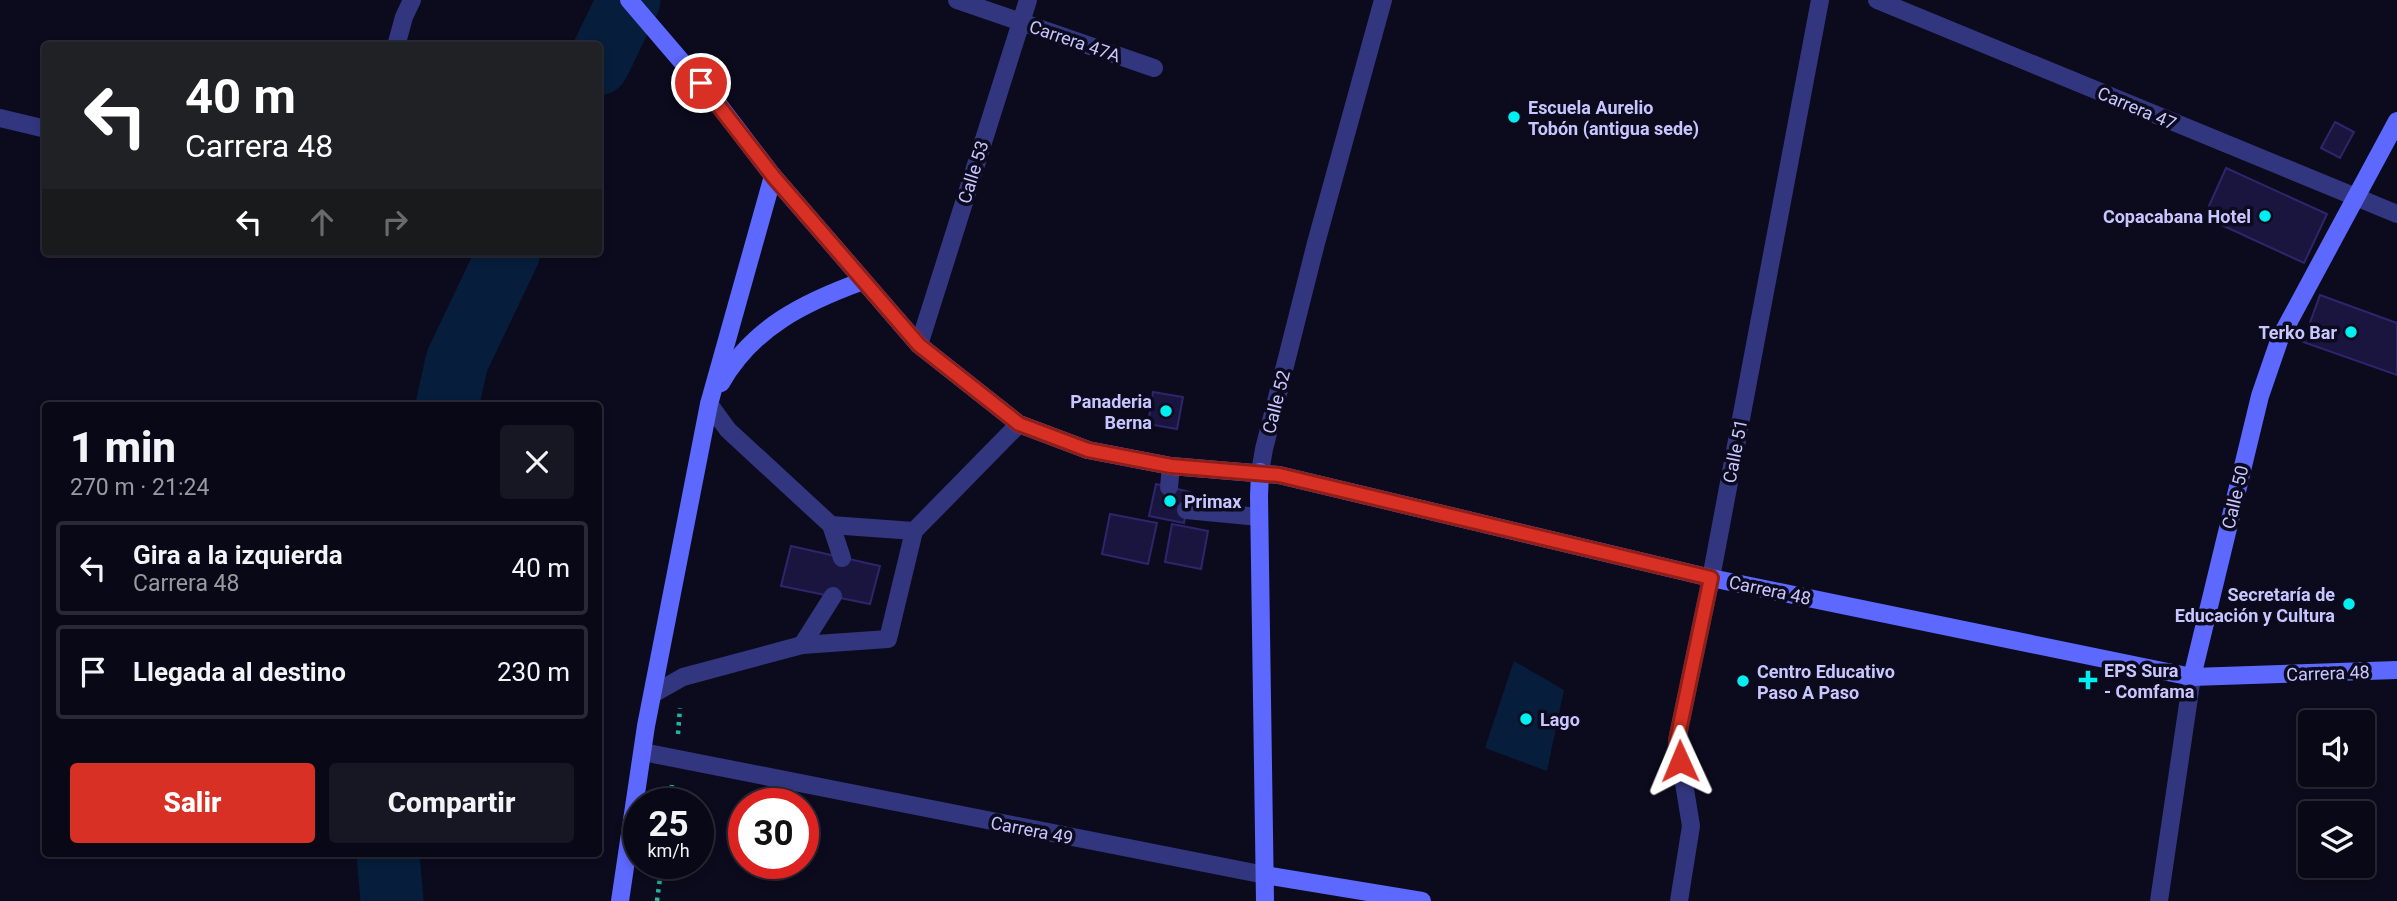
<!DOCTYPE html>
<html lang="es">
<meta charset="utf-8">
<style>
body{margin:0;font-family:Roboto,sans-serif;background:#171623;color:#f1f3f6;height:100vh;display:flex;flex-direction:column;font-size:26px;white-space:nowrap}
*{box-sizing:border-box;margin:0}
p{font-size:23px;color:#999aa1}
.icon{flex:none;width:38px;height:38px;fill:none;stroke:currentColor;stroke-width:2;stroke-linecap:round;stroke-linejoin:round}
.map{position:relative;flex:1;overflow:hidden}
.side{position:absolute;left:42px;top:402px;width:560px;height:455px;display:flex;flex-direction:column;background:#090816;border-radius:7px;box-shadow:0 4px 10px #0003,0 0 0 2px #292935}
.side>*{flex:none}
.hud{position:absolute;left:42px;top:42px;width:560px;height:214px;border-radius:7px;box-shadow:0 4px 10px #0003,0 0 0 2px #292935;background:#202124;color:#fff;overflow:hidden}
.buttons{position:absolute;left:2298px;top:710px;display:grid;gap:14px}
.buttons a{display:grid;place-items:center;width:77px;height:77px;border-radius:7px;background:#090816;box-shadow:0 4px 10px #0003,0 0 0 2px #292935;font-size:35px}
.speed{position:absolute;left:623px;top:788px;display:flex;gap:14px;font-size:35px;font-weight:700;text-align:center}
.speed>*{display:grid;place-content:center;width:91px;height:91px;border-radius:50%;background:#090816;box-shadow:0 4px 10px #0003,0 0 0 2px #292935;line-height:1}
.speed small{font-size:18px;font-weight:400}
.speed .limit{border:10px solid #d22;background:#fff;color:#111}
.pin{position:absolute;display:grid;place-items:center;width:60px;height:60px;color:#fff;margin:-30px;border:4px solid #fff;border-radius:50%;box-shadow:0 2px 7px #0007}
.me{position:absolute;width:77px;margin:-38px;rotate:359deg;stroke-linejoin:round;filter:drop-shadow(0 0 5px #0008)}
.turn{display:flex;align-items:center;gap:24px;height:147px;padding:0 28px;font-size:32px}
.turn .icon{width:91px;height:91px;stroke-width:2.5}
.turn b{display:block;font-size:49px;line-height:60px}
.lanes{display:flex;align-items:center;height:66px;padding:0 28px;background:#0003;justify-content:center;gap:35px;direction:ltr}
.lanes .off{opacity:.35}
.round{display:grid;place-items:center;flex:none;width:74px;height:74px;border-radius:7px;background:#171623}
.overview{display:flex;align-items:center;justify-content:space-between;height:119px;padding:0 28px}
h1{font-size:42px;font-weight:800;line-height:52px}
.action{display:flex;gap:14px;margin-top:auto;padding:14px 28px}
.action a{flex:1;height:80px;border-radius:7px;background:#d93025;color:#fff;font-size:28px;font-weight:800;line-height:80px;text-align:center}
.action a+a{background:#171623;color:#f1f3f6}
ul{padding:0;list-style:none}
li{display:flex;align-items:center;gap:21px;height:94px;margin:0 14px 10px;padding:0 14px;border:4px solid #292935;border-radius:7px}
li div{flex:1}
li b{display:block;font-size:26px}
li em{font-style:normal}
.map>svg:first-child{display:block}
.water{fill:#061e3b}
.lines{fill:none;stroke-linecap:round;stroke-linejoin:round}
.river{stroke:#061e3b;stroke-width:63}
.building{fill:#1a153f;stroke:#2d266d;stroke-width:2}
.path{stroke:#25b49e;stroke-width:4.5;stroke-dasharray:3.5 5;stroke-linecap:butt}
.lane{stroke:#32367f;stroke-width:18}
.street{stroke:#32367f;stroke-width:18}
.secondary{stroke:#5d68ff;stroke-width:18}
.route-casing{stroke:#8d1f18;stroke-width:18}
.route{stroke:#d93025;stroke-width:12}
.poi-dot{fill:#00f0f1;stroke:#0c0a1d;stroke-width:2.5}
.labels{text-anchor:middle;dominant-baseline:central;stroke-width:7;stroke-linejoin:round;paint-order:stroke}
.street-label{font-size:18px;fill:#c8c6ff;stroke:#0c0a1d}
.poi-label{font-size:18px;font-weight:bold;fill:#c8c6ff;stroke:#0c0a1d;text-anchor:start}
</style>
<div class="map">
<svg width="2397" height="901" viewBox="0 0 2397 901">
<rect width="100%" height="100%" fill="#0c0a1d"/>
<path class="water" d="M1514 661 1564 690 1547 771 1485 748Z"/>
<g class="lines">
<g class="river">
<path d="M598 64 629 0"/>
<path d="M447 406 457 361 509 252"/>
<path d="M388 854 392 901"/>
</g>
</g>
<g class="building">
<path d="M2335 122 2354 132 2340 158 2321 148Z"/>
<path d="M2226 168 2327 214 2304 263 2204 217Z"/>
<path d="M2320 295 2397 323V375L2303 342Z"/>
<path d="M1153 392 1183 397 1177 429 1148 424Z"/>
<path d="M1156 484 1190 492 1184 523 1149 516Z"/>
<path d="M1110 514 1157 523 1148 564 1102 554Z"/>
<path d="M1172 524 1208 531 1201 569 1165 562Z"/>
<path d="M791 546 880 566 870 604 781 586Z"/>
</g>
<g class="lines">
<g class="path">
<path d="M678 734 680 708"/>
<path d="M670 803 672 785"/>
<path d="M657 901 662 863"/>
</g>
<g class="lane">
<path d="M396 46 404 17 412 0"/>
<path d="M0 118 46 129"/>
<path d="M709 404 728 430 831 525 842 558"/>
<path d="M1169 487 1171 466"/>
<path d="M1186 510 1259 517"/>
<path d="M831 525 914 531 1019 424"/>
<path d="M802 645 833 596"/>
<path d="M653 694 683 677 802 645 888 639 914 531"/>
</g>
<g class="street">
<path d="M957 0 1154 68"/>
<path d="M1877 0 2397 214"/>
<path d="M919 345 1028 0"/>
<path d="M1260 472 1264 449 1316 243 1383 0"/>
<path d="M643 752 1265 875"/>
<path d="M1679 901 1691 826 1677 740 1711 578 1820 0"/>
<path d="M2159 901 2192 677"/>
</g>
<g class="secondary">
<path d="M629 0 718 104 773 176 919 345 1019 424 1088 450 1171 466 1279 475 1711 578 2192 677 2397 670"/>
<path d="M721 383C753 327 805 302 863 281"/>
<path d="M1260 472 1259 496 1265 901"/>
<path d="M2192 677 2260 396 2280 338 2397 121"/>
<path d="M1265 875 1422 901"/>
<path d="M620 901 646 726 709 404 773 176"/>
</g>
</g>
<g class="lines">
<defs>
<path id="route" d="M701 83 773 176 919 345 1019 424 1088 450 1171 466 1279 475 1711 578 1677 740 1680 761"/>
</defs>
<use href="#route" class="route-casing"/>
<use href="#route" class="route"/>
</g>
<g class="poi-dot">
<circle cx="1514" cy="117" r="7"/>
<circle cx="2265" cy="216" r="7"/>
<circle cx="2351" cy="332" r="7"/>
<circle cx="1166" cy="411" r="7"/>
<circle cx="1170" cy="501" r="7"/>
<circle cx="2349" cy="604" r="7"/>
<path d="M2084.5 669.5h7v7h7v7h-7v7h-7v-7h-7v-7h7z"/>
<circle cx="1743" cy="681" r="7"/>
<circle cx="1526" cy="719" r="7"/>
</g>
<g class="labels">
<g class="street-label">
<text transform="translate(1075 41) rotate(19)">Carrera 47A</text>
<text transform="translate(2137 108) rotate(23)">Carrera 47</text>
<text transform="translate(973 172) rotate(-73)">Calle 53</text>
<text transform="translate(1276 402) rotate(-76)">Calle 52</text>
<text transform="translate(1735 451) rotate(-79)">Calle 51</text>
<text transform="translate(2235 497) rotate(-77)">Calle 50</text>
<text transform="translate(1770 590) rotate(12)">Carrera 48</text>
<text transform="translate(2328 673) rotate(-2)">Carrera 48</text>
<text transform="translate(1032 830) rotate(11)">Carrera 49</text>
</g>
<g class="poi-label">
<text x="1528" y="107">Escuela Aurelio<tspan x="1528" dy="21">Tobón (antigua sede)</tspan></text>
<text x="2251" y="216" text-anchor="end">Copacabana Hotel</text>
<text x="2337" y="332" text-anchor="end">Terko Bar</text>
<text x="1152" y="401" text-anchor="end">Panaderia<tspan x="1152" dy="21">Berna</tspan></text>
<text x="1184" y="501">Primax</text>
<text x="2335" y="594" text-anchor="end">Secretaría de<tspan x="2335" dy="21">Educación y Cultura</tspan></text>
<text x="2104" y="670">EPS Sura<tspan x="2104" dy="21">- Comfama</tspan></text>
<text x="1757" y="671">Centro Educativo<tspan x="1757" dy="21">Paso A Paso</tspan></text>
<text x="1540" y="719">Lago</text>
</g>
</g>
</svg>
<div class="buttons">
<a><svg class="icon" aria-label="sound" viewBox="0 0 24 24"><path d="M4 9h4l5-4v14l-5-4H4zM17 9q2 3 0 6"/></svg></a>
<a><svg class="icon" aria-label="layers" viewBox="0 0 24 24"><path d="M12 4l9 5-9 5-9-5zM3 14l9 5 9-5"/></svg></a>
</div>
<div class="speed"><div>25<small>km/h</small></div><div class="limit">30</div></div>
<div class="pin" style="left:701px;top:83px;background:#d93025"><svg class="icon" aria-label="arrive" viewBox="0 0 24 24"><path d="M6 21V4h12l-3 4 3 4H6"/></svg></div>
<svg class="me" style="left:1680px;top:761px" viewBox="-20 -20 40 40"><path d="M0-17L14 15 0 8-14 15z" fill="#d93025" stroke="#fff" stroke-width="4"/></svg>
<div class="hud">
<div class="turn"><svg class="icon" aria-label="left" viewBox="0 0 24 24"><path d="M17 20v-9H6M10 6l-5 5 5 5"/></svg><div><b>40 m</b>Carrera 48</div></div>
<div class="lanes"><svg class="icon" aria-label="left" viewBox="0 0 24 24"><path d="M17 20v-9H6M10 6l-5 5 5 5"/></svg><svg class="icon off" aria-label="ahead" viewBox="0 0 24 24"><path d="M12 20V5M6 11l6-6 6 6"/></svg><svg class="icon off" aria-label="right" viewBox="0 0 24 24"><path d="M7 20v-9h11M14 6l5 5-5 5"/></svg></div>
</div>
<section class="side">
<div class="overview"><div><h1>1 min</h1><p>270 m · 21:24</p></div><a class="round"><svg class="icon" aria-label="close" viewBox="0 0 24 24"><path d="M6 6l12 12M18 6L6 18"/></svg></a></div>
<ul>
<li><svg class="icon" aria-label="left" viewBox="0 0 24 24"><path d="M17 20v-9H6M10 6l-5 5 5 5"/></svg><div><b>Gira a la izquierda</b><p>Carrera 48</p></div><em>40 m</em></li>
<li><svg class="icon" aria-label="arrive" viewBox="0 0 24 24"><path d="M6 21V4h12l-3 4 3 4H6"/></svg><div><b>Llegada al destino</b></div><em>230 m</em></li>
</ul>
<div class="action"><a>Salir</a><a>Compartir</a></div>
</section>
</div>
